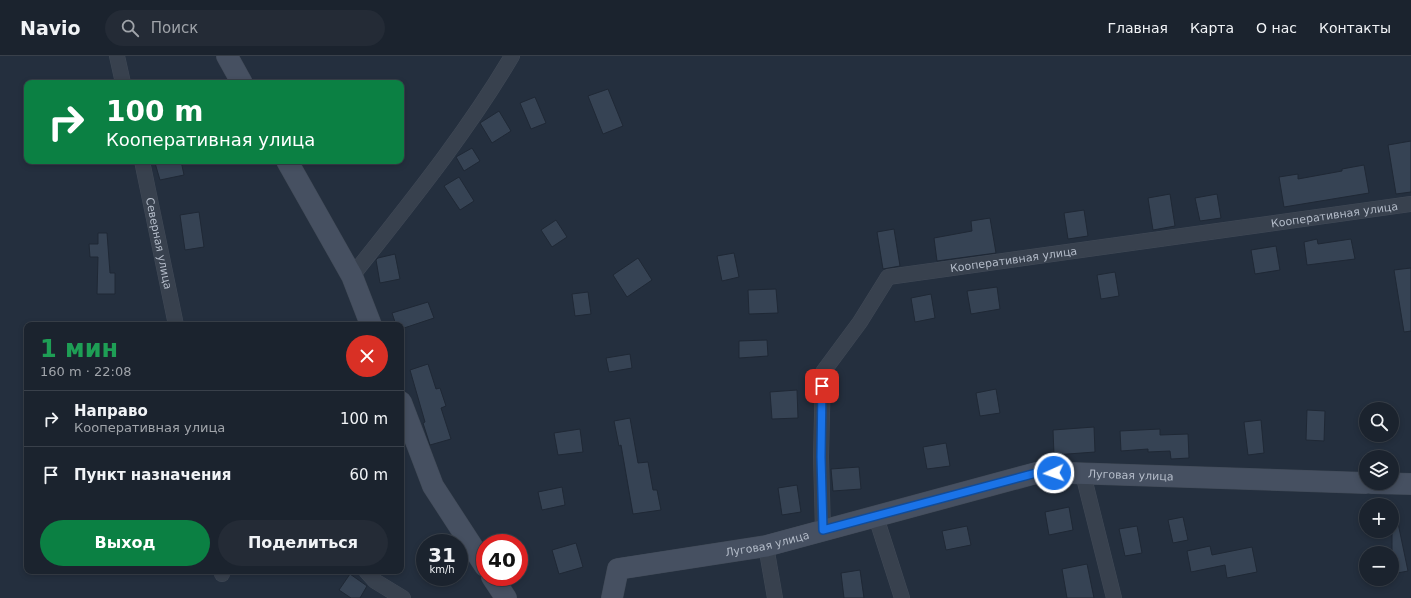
<!DOCTYPE html>
<html lang="ru">
<meta charset="utf-8">
<style>
body{margin:0;font-family:"DejaVu Sans",sans-serif;background:#242b36;color:#f1f3f6;height:100vh;display:flex;flex-direction:column;font-size:15px;white-space:nowrap}
*{box-sizing:border-box;margin:0}
p{font-size:13px;color:#a0a4aa}
.icon{flex:none;width:22px;height:22px;fill:none;stroke:currentColor;stroke-width:2;stroke-linecap:round;stroke-linejoin:round}
.map{position:relative;flex:1;overflow:hidden}
.details{position:absolute;left:24px;top:266px;width:380px;height:252px;display:flex;flex-direction:column;background:#1b232e;border-radius:8px;box-shadow:0 2px 6px #0003,0 0 0 1px #39404a}
.details>*{flex:none}
.top-card{position:absolute;left:24px;top:24px;width:380px;height:84px;border-radius:8px;box-shadow:0 2px 6px #0003,0 0 0 1px #39404a;background:#0b8043;color:#fff;overflow:hidden}
.controls{position:absolute;left:1359px;top:346px;display:grid;gap:8px}
.controls a{display:grid;place-items:center;width:40px;height:40px;border-radius:50%;background:#1b232e;box-shadow:0 2px 6px #0003,0 0 0 1px #39404a;font-size:20px}
.speed{position:absolute;left:416px;top:478px;display:flex;gap:8px;font-size:20px;font-weight:700;text-align:center}
.speed>*{display:grid;place-content:center;width:52px;height:52px;border-radius:50%;background:#1b232e;box-shadow:0 2px 6px #0003,0 0 0 1px #39404a;line-height:1}
.speed small{font-size:10px;font-weight:400}
.speed .limit{border:6px solid #d22;background:#fff;color:#111}
.pin{position:absolute;display:grid;place-items:center;width:34px;height:34px;color:#fff;margin:-17px;border-radius:8px;box-shadow:0 2px 6px #0006}
.me{position:absolute;width:44px;margin:-22px;rotate:267deg;stroke-linejoin:round;filter:drop-shadow(0 0 3px #0008)}
.turn{display:flex;align-items:center;gap:14px;height:84px;padding:0 16px;font-size:18px}
.turn .icon{width:52px;height:52px;stroke-width:2.5}
.turn b{display:block;font-size:28px;line-height:34px}
.round{display:grid;place-items:center;flex:none;width:42px;height:42px;border-radius:21px;background:#242b36}
.overview{display:flex;align-items:center;justify-content:space-between;height:68px;padding:0 16px}
h1{font-size:24px;font-weight:700;line-height:30px;color:#1e9e55}
.button{display:flex;gap:8px;margin-top:auto;padding:8px 16px}
.button a{flex:1;height:46px;border-radius:24px;background:#0b8043;color:#fff;font-size:16px;font-weight:700;line-height:46px;text-align:center}
.button a+a{background:#242b36;color:#f1f3f6}
ul{padding:0;list-style:none}
li{display:flex;align-items:center;gap:12px;height:56px;padding:0 16px;border-top:1px solid #39404a}
li div{flex:1}
li b{display:block;font-size:15px}
li em{font-style:normal}
header{display:flex;align-items:center;gap:24px;box-sizing:border-box;height:56px;padding:0 20px;background:#1b232e;border-bottom:1px solid #39404a}
header strong{font-size:19px}
nav{display:flex;gap:22px;margin-inline-start:auto;font-size:14px}
.search{width:280px;height:36px;background:#242b36;display:flex;align-items:center;gap:10px;box-sizing:border-box;padding:0 14px;border-radius:22px;color:#a0a4aa;font-size:15px}
.map>svg:first-child{display:block}
.building{fill:#364354;stroke:#1f2835}
.lines{fill:none;stroke-linecap:round;stroke-linejoin:round}
.street-casing{stroke:#414a57;stroke-width:16}
.secondary-casing{stroke:#414a57;stroke-width:22}
.street{stroke:#38414e;stroke-width:15}
.secondary{stroke:#465061;stroke-width:21}
.route-casing{stroke:#114b97;stroke-width:10}
.route{stroke:#1a73e8;stroke-width:7}
.labels{text-anchor:middle;dominant-baseline:central;stroke-width:4;stroke-linejoin:round;paint-order:stroke}
.street-label{font-size:11px;fill:#b4bcc9;stroke:#1d2633}
</style>
<header>
<strong>Navio</strong>
<div class="search"><svg class="icon" aria-label="search" viewBox="0 0 24 24"><circle cx="10" cy="10" r="6"/><path d="M15 15l6 6"/></svg>Поиск</div>
<nav><a>Главная</a><a>Карта</a><a>О нас</a><a>Контакты</a></nav>
</header>
<div class="map">
<svg width="1411" height="542" viewBox="0 0 1411 542">
<rect width="100%" height="100%" fill="#242f3e"/>
<g class="building">
<path d="M608 33 623 70 603 78 588 40Z"/>
<path d="M535 41 546 67 531 73 520 47Z"/>
<path d="M499 55 511 75 492 87 480 67Z"/>
<path d="M1411 85V136L1396 138 1388 89Z"/>
<path d="M472 92 480 105 464 115 456 101Z"/>
<path d="M162 105H181L184 119 160 124 155 107Z"/>
<path d="M1364 109 1369 137 1284 151 1279 121 1298 118V123L1342 115V113Z"/>
<path d="M459 121 474 145 460 154 444 130Z"/>
<path d="M1170 138 1175 170 1153 174 1148 142Z"/>
<path d="M1217 138 1221 162 1200 165 1195 142Z"/>
<path d="M1084 154 1088 180 1068 183 1064 157Z"/>
<path d="M199 156 204 191 185 194 180 159Z"/>
<path d="M990 162 996 197 937 205 934 182 972 175 971 165Z"/>
<path d="M556 164 567 181 552 191 541 174Z"/>
<path d="M894 173 900 210 883 213 877 176Z"/>
<path d="M98 177H107L110 217H115V238H97L98 201H90L89 188H98Z"/>
<path d="M1317 183 1318 188 1351 183 1355 203 1307 209 1304 186Z"/>
<path d="M1276 190 1280 214 1255 218 1251 194Z"/>
<path d="M734 197 739 221 722 225 717 200Z"/>
<path d="M395 198 400 223 380 227 376 204 378 202Z"/>
<path d="M638 202 652 224 627 241 613 219Z"/>
<path d="M1411 212V275L1404 276 1394 214Z"/>
<path d="M1115 216 1119 240 1101 243 1097 219Z"/>
<path d="M997 231 1000 253 971 258 967 235Z"/>
<path d="M776 233 778 257 749 258 748 234Z"/>
<path d="M588 236 591 258 575 260 572 238Z"/>
<path d="M931 238 935 262 915 266 911 242Z"/>
<path d="M428 246 434 262 401 273V269H396L392 257Z"/>
<path d="M767 284 768 300 739 302V285Z"/>
<path d="M630 298 632 312 609 316 606 302Z"/>
<path d="M428 308 436 333 440 332 446 350 441 352 451 383 430 389 423 367 425 366 410 314Z"/>
<path d="M996 333 1000 357 980 360 976 337Z"/>
<path d="M797 334 798 362 772 363 770 336Z"/>
<path d="M1307 354 1325 355 1324 385 1306 384Z"/>
<path d="M630 362 638 407 648 406 653 434H657L661 454 633 458 621 389 619 390 614 365Z"/>
<path d="M1261 364 1264 397 1248 399 1244 366Z"/>
<path d="M1094 371 1095 396 1054 399 1053 374Z"/>
<path d="M580 373 583 396 558 399 554 377Z"/>
<path d="M1160 373V379L1188 378 1189 402 1171 403 1170 395 1148 396V393L1121 395 1120 375Z"/>
<path d="M946 387 950 410 927 413 923 391Z"/>
<path d="M859 411 861 433 833 435 831 413Z"/>
<path d="M797 429 801 456 782 459 778 432Z"/>
<path d="M562 431 565 449 542 454 538 436Z"/>
<path d="M1069 451 1073 474 1049 479 1045 456Z"/>
<path d="M1183 461 1188 484 1173 487 1168 464Z"/>
<path d="M1392 467H1398L1408 515 1392 518Z"/>
<path d="M967 470 971 489 946 494 942 475Z"/>
<path d="M1137 470 1142 497 1125 500 1119 473Z"/>
<path d="M576 487 583 511 559 518 552 494Z"/>
<path d="M1210 490 1212 499 1252 491 1257 516 1227 522 1225 509 1191 516 1187 495Z"/>
<path d="M1087 508 1094 542H1067L1062 513Z"/>
<path d="M860 514 864 542H844L841 517Z"/>
<path d="M350 518 367 530 360 542H351L339 534Z"/>
</g>
<g class="lines">
<defs>
<g id="street">
<path d="M117 0 123 27"/>
<path id="s1" d="M142 105 176 269"/>
<path d="M352 220C408 149 466 78 512 0"/>
<path d="M1083 418 1114 542"/>
<path d="M876 461 902 542"/>
<path id="s2" d="M823 475 821 401 823 316 860 266 888 221 1411 148"/>
<path d="M766 490 775 542"/>
<path d="M222 515V518"/>
<path d="M366 515 375 525 403 542"/>
</g>
<g id="secondary">
<path d="M227 0 242 27"/>
<path d="M287 105 352 220 371 269"/>
<path d="M401 346 433 430 485 510"/>
<path d="M1372 427 1411 428"/>
<path d="M492 521 506 542"/>
<path id="s3" d="M612 542 618 513 766 490 1040 416 1366 427"/>
</g>
</defs>
<use href="#street" class="street-casing"/>
<use href="#secondary" class="secondary-casing"/>
<use href="#street" class="street"/>
<use href="#secondary" class="secondary"/>
</g>
<g class="lines">
<defs>
<path id="route" d="M822 330 821 401 823 474 1040 416 1054 417"/>
</defs>
<use href="#route" class="route-casing"/>
<use href="#route" class="route"/>
</g>
<g class="labels">
<g class="street-label">
<text stroke="none"><textPath href="#s2" startOffset="725">Кооперативная улица</textPath></text>
<text stroke="none"><textPath href="#s1" startOffset="84">Северная улица</textPath></text>
<text stroke="none"><textPath href="#s2" startOffset="401">Кооперативная улица</textPath></text>
<text stroke="none"><textPath href="#s3" startOffset="554">Луговая улица</textPath></text>
<text stroke="none"><textPath href="#s3" startOffset="181">Луговая улица</textPath></text>
</g>
</g>
</svg>
<div class="controls">
<a><svg class="icon" aria-label="search" viewBox="0 0 24 24"><circle cx="10" cy="10" r="6"/><path d="M15 15l6 6"/></svg></a>
<a><svg class="icon" aria-label="layers" viewBox="0 0 24 24"><path d="M12 4l9 5-9 5-9-5zM3 14l9 5 9-5"/></svg></a>
<a>+</a>
<a>−</a>
</div>
<div class="speed"><div>31<small>km/h</small></div><div class="limit">40</div></div>
<div class="pin" style="left:822px;top:330px;background:#d93025"><svg class="icon" aria-label="arrive" viewBox="0 0 24 24"><path d="M6 21V4h12l-3 4 3 4H6"/></svg></div>
<svg class="me" style="left:1054px;top:417px" viewBox="-20 -20 40 40"><circle r="17" fill="#1a73e8" stroke="#fff" stroke-width="3"/><path d="M0-11L8 9 0 5-8 9z" fill="#fff"/></svg>
<div class="top-card">
<div class="turn"><svg class="icon" aria-label="right" viewBox="0 0 24 24"><path d="M7 20v-9h11M14 6l5 5-5 5"/></svg><div><b>100 m</b>Кооперативная улица</div></div>
</div>
<section class="details">
<div class="overview"><div><h1>1 мин</h1><p>160 m · 22:08</p></div><a class="round" style="background:#d93025;color:#fff"><svg class="icon" aria-label="close" viewBox="0 0 24 24"><path d="M6 6l12 12M18 6L6 18"/></svg></a></div>
<ul>
<li><svg class="icon" aria-label="right" viewBox="0 0 24 24"><path d="M7 20v-9h11M14 6l5 5-5 5"/></svg><div><b>Направо</b><p>Кооперативная улица</p></div><em>100 m</em></li>
<li><svg class="icon" aria-label="arrive" viewBox="0 0 24 24"><path d="M6 21V4h12l-3 4 3 4H6"/></svg><div><b>Пункт назначения</b></div><em>60 m</em></li>
</ul>
<div class="button"><a>Выход</a><a>Поделиться</a></div>
</section>
</div>
